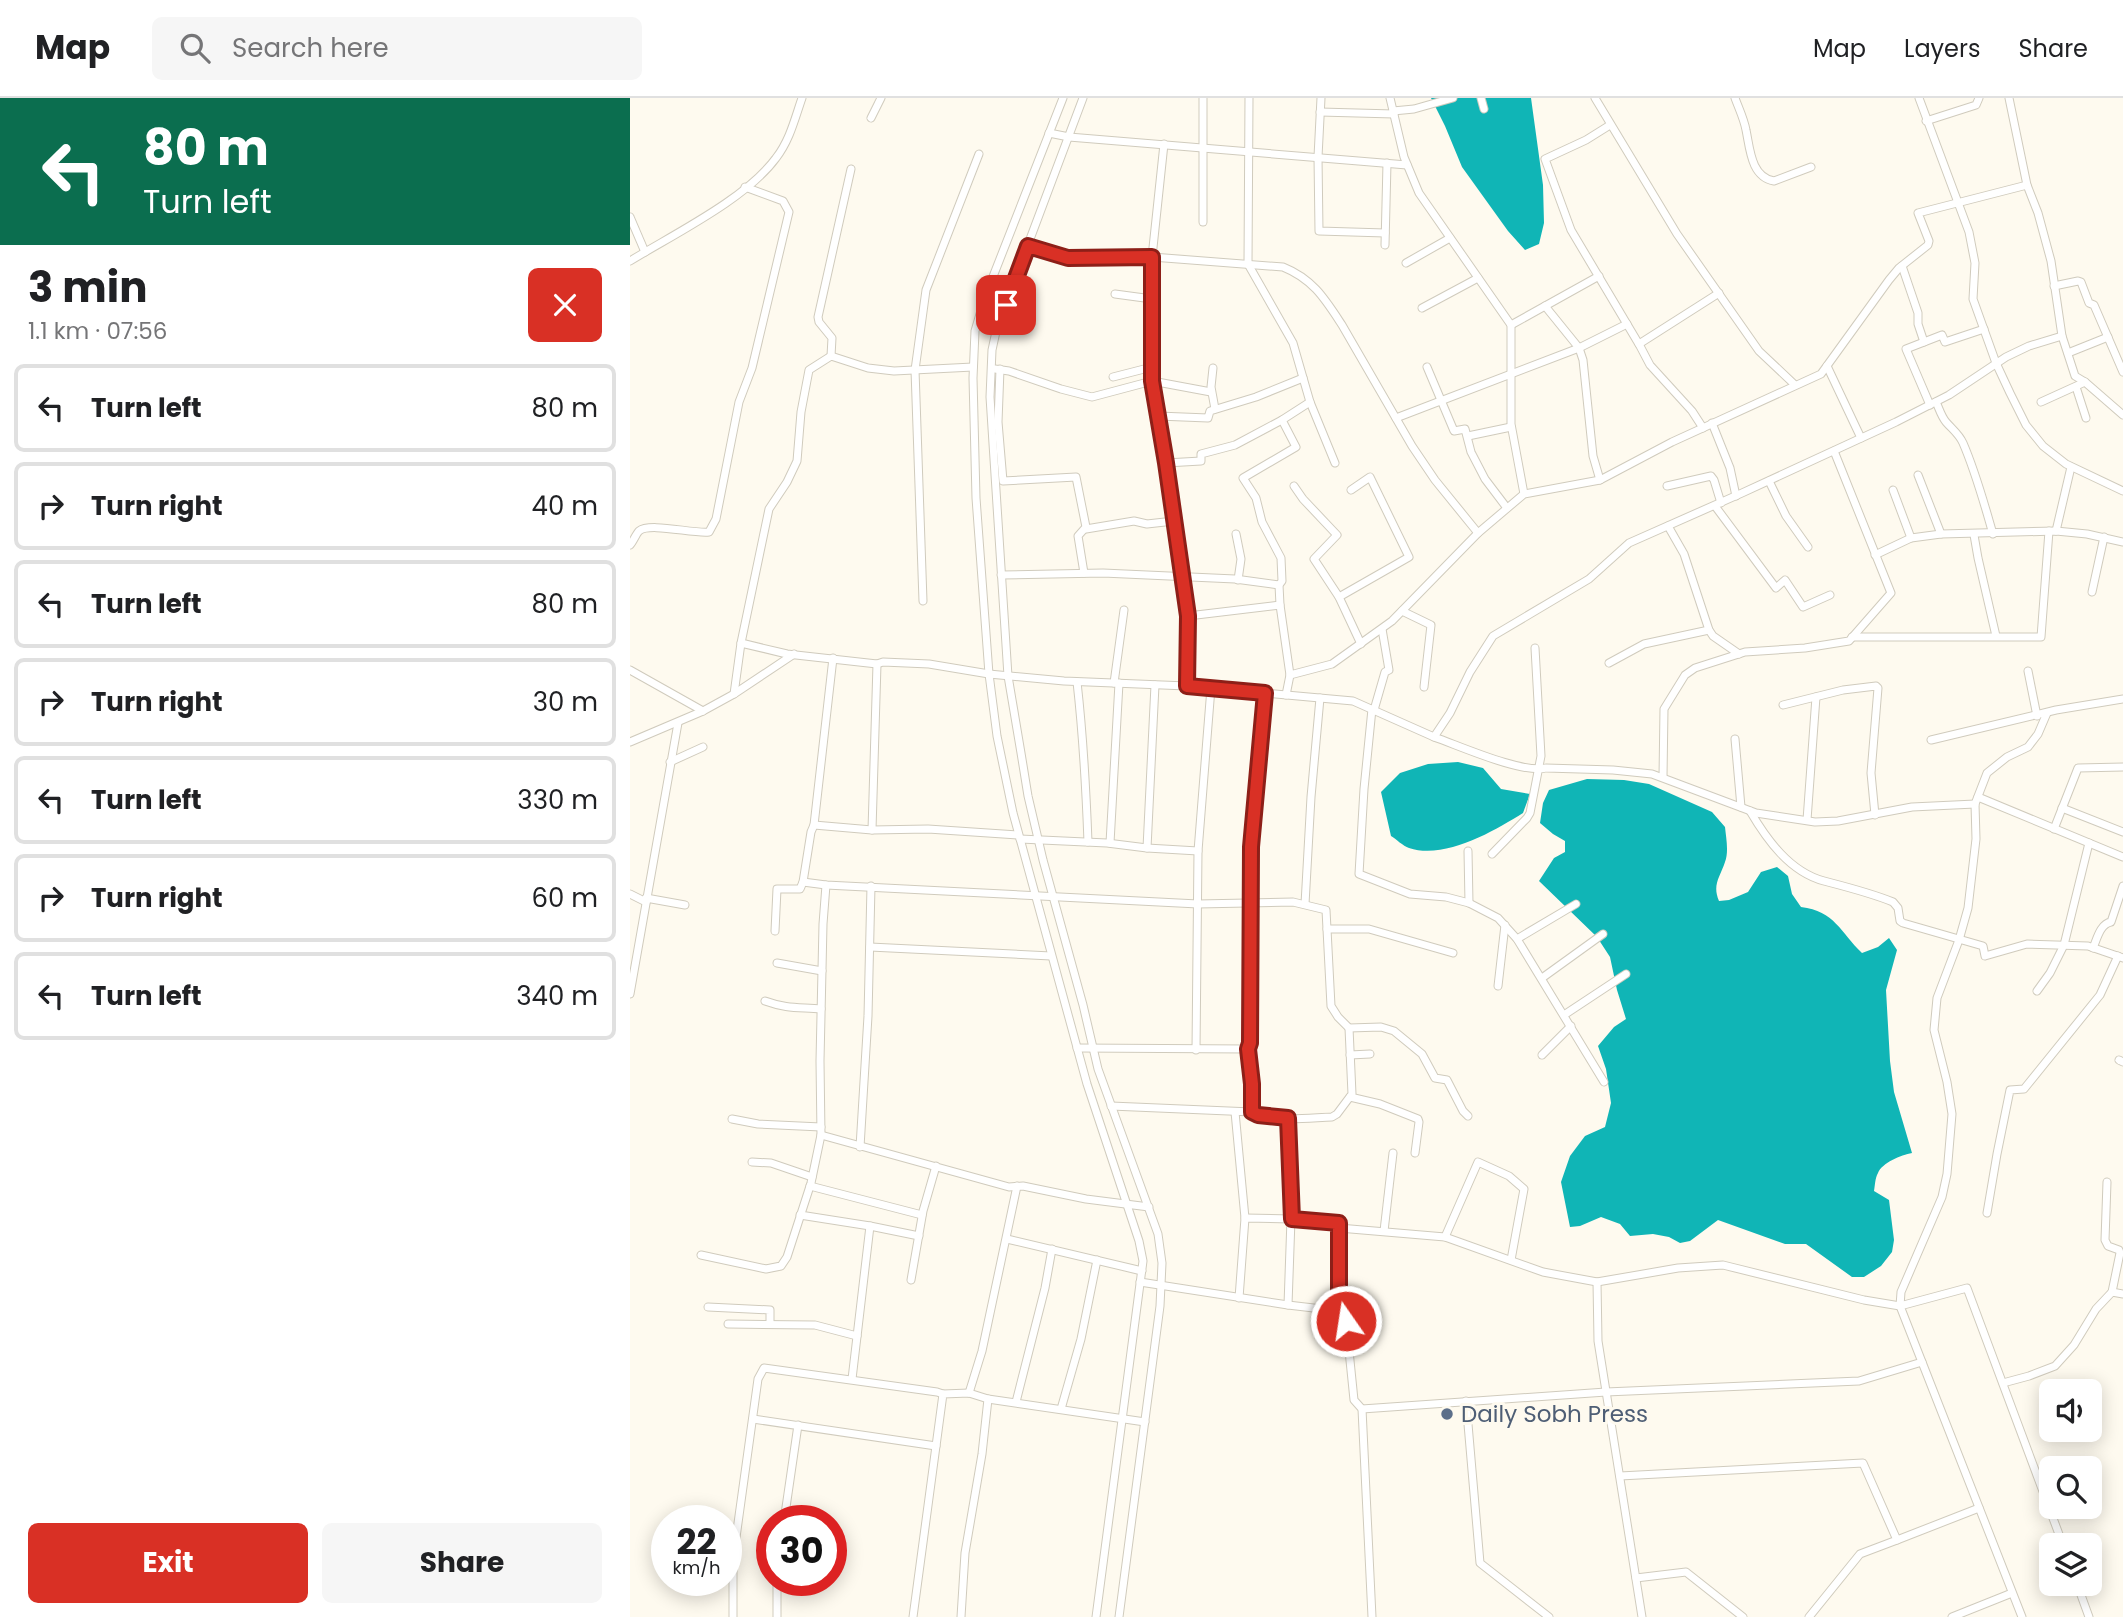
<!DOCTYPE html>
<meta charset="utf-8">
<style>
body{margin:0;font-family:Poppins,sans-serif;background:#f6f6f6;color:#202124;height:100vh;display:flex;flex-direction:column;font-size:26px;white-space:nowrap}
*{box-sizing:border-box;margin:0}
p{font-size:23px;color:#757577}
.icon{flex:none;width:38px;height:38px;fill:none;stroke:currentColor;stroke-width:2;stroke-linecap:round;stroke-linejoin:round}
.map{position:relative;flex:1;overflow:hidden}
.side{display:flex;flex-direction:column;background:#fff;width:630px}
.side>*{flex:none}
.top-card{background:#0b6e4f;color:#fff;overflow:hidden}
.controls{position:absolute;left:1409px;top:1281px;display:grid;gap:14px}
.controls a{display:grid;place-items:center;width:63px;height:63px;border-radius:10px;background:#fff;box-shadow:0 4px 18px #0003;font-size:35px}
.speed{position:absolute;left:21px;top:1407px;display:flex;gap:14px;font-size:35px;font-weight:700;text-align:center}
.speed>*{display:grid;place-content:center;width:91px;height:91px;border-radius:50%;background:#fff;box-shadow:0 4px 18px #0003;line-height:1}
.speed small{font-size:18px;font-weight:400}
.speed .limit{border:10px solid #d22;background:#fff;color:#111}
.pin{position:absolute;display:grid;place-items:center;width:60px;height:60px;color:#fff;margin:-30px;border-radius:14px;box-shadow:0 4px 10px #0006}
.me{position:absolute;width:77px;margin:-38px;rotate:347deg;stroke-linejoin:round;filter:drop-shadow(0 0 5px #0008)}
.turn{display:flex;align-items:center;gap:24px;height:147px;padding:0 28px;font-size:32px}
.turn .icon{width:91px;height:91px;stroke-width:2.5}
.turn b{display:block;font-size:49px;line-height:60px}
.round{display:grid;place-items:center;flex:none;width:74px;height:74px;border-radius:10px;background:#f6f6f6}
.head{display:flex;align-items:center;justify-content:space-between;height:119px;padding:0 28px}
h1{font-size:42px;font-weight:700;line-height:52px}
.primary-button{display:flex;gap:14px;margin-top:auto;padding:14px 28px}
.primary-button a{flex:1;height:80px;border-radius:10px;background:#d93025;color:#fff;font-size:28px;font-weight:700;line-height:80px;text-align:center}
.primary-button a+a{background:#f6f6f6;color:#202124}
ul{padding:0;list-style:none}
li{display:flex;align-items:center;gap:21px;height:88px;margin:0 14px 10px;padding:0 14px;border:4px solid #e0e0e0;border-radius:10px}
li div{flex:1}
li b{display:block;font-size:26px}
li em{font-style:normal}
header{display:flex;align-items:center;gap:42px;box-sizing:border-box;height:98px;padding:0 35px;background:#fff;border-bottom:2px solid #e0e0e0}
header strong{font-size:33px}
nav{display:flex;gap:38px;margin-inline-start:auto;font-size:24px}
.search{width:490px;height:63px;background:#f6f6f6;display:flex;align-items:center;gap:18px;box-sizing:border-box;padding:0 24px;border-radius:10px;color:#757577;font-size:26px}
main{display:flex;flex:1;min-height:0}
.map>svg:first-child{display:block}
.water{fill:#10b5b6}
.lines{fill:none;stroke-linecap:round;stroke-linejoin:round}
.street-casing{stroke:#d0cbbd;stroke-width:9}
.street{stroke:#fff;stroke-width:7}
.route-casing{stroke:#8d1f18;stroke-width:18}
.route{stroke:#d93025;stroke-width:12}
.service-dot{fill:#5c6f8a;stroke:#fefaef;stroke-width:2.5}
.labels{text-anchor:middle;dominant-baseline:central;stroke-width:6;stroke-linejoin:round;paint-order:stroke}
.service-label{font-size:23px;fill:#4e5e75;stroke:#fefaef;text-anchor:start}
</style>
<header>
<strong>Map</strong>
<div class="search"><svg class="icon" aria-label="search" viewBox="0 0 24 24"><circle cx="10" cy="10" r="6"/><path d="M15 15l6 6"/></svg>Search here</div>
<nav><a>Map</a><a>Layers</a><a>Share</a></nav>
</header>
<main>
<section class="side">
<div class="top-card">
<div class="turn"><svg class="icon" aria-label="left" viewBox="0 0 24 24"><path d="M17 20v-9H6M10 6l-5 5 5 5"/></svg><div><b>80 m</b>Turn left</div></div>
</div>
<div class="head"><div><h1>3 min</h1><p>1.1 km · 07:56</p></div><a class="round" style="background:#d93025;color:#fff"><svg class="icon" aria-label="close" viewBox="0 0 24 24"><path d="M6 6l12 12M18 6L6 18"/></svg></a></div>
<ul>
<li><svg class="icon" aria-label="left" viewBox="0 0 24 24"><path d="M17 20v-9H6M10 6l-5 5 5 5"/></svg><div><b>Turn left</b></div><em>80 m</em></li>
<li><svg class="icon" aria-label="right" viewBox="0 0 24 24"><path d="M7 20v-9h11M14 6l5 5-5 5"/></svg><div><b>Turn right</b></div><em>40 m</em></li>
<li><svg class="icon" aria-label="left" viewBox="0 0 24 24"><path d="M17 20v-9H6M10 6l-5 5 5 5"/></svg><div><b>Turn left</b></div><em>80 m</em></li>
<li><svg class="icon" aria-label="right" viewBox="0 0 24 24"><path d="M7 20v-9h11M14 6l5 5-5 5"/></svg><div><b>Turn right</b></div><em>30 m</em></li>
<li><svg class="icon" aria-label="left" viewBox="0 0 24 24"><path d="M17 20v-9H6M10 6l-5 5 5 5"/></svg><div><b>Turn left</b></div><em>330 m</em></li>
<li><svg class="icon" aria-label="right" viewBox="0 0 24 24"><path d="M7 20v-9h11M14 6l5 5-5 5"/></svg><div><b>Turn right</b></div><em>60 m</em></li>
<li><svg class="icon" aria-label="left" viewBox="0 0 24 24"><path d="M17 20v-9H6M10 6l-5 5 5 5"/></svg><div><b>Turn left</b></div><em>340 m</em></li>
</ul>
<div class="primary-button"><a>Exit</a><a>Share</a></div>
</section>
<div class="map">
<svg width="1493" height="1519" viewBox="0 0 1493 1519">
<rect width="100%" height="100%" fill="#fefaef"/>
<g class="water">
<path d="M801 0H901L913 87 914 125 909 146 895 152 878 133 832 69 815 28Z"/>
<path d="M828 664 853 670 871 691 900 696 893 715C864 733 815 762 779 750 773 748 766 741 761 738L751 694 770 675 798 666Z"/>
<path d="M957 681 994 682 1019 686 1082 714 1095 729C1096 739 1099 754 1095 764 1090 779 1082 787 1089 803L1099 802 1118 794 1131 774 1147 769 1158 778 1162 796 1171 809C1205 813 1210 834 1232 855L1248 849 1259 840 1267 852 1256 892 1260 963 1264 994 1282 1055C1271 1057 1252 1065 1248 1075 1245 1080 1245 1088 1244 1093L1259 1102 1264 1142 1262 1154 1251 1168 1234 1179H1222L1176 1146H1155L1088 1122 1060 1143 1050 1145 1039 1139 1023 1136 1000 1138 990 1126 971 1119 950 1128 940 1129 931 1084 940 1058 955 1038 975 1029 981 1005 976 971 968 948 984 929 996 921 987 892 980 859 967 839 909 783 924 760 935 754V743L923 736 910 725 913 705 919 692Z"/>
</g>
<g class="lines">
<defs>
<g id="street">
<path d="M433 0 355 199 345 233 343 280 346 400 359 576 367 638 383 715 457 986 509 1143 513 1163 466 1519"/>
<path d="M453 0 367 229 362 252 360 299 378 578 391 655 398 698 413 762 453 907 468 971 528 1136 532 1165 530 1208 489 1519"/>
<path d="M573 0V124"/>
<path d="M619 0 618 166 663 245 680 304 705 365"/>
<path d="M691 0 688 59 689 133 755 135"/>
<path d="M760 0 774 59 789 95 881 227V326L894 396"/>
<path d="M851 0 854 11"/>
<path d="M965 0 1047 136 1129 253 1164 286"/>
<path d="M1105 0C1109 11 1114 21 1116 32 1120 51 1121 79 1144 83L1181 69"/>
<path d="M1289 0 1339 134 1345 165 1343 201 1366 265 1380 295 1396 327 1413 348 1436 366 1493 393"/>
<path d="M1379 0 1397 87 1408 115 1421 163 1432 238 1445 278 1455 284 1493 317"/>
<path d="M763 13 784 11 823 0"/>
<path d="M690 14 764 16"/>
<path d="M241 20 251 0"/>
<path d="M1296 23 1346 7 1349 0"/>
<path d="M980 27 956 42 915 61 941 132 1010 248 1020 267 1062 313 1073 330"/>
<path d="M419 35 439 39 777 67"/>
<path d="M534 46 522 159V283L536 365 558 518 557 588"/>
<path d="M0 119 15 154"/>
<path d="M755 147 757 65"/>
<path d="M398 148 438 160 522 159 653 169C683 181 695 201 712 227L782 348 805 382 848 435"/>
<path d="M0 163C44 136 116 101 146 60 160 42 165 20 172 0"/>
<path d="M776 165 820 140"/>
<path d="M1272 168 1288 215V226L1294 244"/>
<path d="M1424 188 1448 183 1451 184 1459 205 1464 207 1493 274"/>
<path d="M485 196 522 201"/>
<path d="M915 208 949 250 953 262 963 358 970 382"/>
<path d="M792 210 848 180"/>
<path d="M881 227 969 178"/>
<path d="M1009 246 1089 195"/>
<path d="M1438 255 1478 239"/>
<path d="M201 258 202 240 189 224 188 219 221 71"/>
<path d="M1197 268 1231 340"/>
<path d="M797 269 824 333 835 331 841 354 855 381 877 410"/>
<path d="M583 270 581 289 585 311"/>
<path d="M365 271 379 273 431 291 462 299 522 283 581 294"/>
<path d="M370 271 368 324 373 383 446 379 456 429 448 438 454 475"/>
<path d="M483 279 522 269"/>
<path d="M1446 289 1456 320"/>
<path d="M1306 304C1309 310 1311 318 1316 324 1322 331 1329 336 1333 345 1346 375 1354 405 1363 436"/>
<path d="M1411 304 1455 284"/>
<path d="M1300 307 1276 251 1312 237 1315 244 1354 231"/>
<path d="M528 318 578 320 580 313 626 299 673 280"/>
<path d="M766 320 949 250 997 226"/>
<path d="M652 322 666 349 613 380 626 400 632 424 651 460 652 483 649 487 650 507 660 577 656 597"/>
<path d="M1082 325 1100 370 1106 398"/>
<path d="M838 338 881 329"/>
<path d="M536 365 571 363V356L605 347 652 322 680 304"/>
<path d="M1288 377 1311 436"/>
<path d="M1139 383 1156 418 1178 449"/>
<path d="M664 388 673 401 707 437 684 461 709 499 731 546"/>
<path d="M1037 388 1081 378 1084 382 1091 405"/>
<path d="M1263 392 1281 440"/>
<path d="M1085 408 1146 490 1155 482 1173 509 1200 497"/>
<path d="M1038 428 1054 456 1079 532 1083 538 1109 556"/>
<path d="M456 431 504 423 517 426 544 423"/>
<path d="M1426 433 1441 369"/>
<path d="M606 436 611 461 608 482"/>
<path d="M1344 437 1348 460 1366 538"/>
<path d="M0 447C3 444 6 436 9 433 20 424 63 436 79 434L86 421 109 304 122 270 159 114 153 103 115 89"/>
<path d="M1245 457 1281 440 1311 436 1426 433 1457 436 1493 444"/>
<path d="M371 477 473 475 605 481 649 487"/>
<path d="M1462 494 1474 439"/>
<path d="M709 499 779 459 740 379 721 392"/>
<path d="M293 503 285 272 296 192 349 56"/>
<path d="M772 513 801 527 794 589"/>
<path d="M558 518 650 507"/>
<path d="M1222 539H1411L1419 433"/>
<path d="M111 545 157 556 247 566 253 564 299 566 359 576 434 583 557 588 723 603 804 639 820 615 840 574 863 538 959 481 999 445 1112 395 1266 324 1319 297 1376 259 1399 248 1432 238"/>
<path d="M979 565 1014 546 1079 532"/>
<path d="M0 572 73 613"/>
<path d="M1398 573 1407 618"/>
<path d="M660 577 702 566 762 523 848 435 894 396 970 382 1042 344 1191 276 1259 182 1269 170 1298 147 1299 143 1288 115 1397 87"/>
<path d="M447 584C453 637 456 690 458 744"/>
<path d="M484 585 494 512"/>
<path d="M104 596 111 545 139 411 157 384 167 363 171 314 179 272 201 258 238 270 264 273 343 269"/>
<path d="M1153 607 1213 592 1246 588 1248 590 1241 675 1245 717"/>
<path d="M742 611 734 691 729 776 780 796 816 799 839 805 868 820 887 841 974 984"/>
<path d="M744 612 755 574 759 572 752 531"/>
<path d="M804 639C830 648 892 676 916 670L983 672 1022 676 1126 715 1185 724 1208 723 1282 709 1345 706"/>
<path d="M1105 641 1111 709"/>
<path d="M1301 642 1426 612 1493 601"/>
<path d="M0 644 73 613 104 596 164 556"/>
<path d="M40 664 73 649"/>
<path d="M1033 679 1034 611 1055 577 1065 570 1115 554 1175 550 1219 543 1261 495 1204 353"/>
<path d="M1348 699 1493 759"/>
<path d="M1432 710 1493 734"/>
<path d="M1120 713C1137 742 1160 774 1194 783 1217 789 1241 795 1263 804L1268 810 1270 823 1273 825 1353 848 1355 858 1397 846 1458 848 1493 860"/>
<path d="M1177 722 1186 599"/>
<path d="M184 727 242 732 298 731 388 737"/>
<path d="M1424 731 1448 670 1493 669"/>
<path d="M242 732 247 566"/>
<path d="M390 741 477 745 517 750 568 753"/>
<path d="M480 745 489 585"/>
<path d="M517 750 525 587"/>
<path d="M838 753 839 805"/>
<path d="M862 756 897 720 900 715 911 658 905 550"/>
<path d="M173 784 196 787 568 806 663 804 696 812 701 908 708 919 719 930 751 929 764 933 792 956 805 980 817 982 833 1013 838 1018"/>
<path d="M0 796 16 804"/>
<path d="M16 800 55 807"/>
<path d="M675 806 681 699 690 600"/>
<path d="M697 831H739L823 855"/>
<path d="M145 833 147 791H170L173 784 181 734 184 727 203 560"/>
<path d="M887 841 946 806"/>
<path d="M240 849 421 858"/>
<path d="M1463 850C1467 841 1470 826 1481 824L1493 788"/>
<path d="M147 865 192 873"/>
<path d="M912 880 973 836"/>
<path d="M868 888 875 827"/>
<path d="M1407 893 1420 875 1434 847 1459 745"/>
<path d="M0 896 48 625"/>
<path d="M135 903C157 911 169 909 191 911"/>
<path d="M934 917 996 876"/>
<path d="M447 950 618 951"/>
<path d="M566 952 568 753 581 590"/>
<path d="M720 957 740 956"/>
<path d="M912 957 941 928"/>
<path d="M1489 962 1493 964"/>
<path d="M720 999 750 1006 788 1021 789 1024 785 1055"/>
<path d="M481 1008 622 1014C645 1025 677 1020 702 1019L707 1016 722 996 719 930"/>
<path d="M605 1014 615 1120"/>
<path d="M622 1014V986L618 951 620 945C621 828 618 711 635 595"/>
<path d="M102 1021 128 1026 191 1029"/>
<path d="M191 1037 379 1089 393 1088 456 1101 519 1109"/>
<path d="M230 1049 238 918 241 788"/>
<path d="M122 1064 141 1065 182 1079"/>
<path d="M1477 1084 1475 1142 1478 1148 1489 1152 1490 1155 1482 1194"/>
<path d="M180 1088 292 1117"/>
<path d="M1357 1115 1367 1056 1380 992 1394 991 1470 897 1488 858"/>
<path d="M170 1117 240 1128 289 1138"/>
<path d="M709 1130 815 1139 913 1174 967 1184 1048 1170 1093 1167 1234 1202 1270 1208 1337 1190 1433 1447"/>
<path d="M754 1133 763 1055"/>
<path d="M815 1139 848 1064 879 1078 894 1091 881 1162"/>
<path d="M377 1141 512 1173"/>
<path d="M71 1157 136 1171 151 1168 157 1159 181 1085 191 1037 190 963 193 826 196 787"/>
<path d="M281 1182 293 1113 306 1068"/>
<path d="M510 1184 658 1207 709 1213"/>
<path d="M967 1184 968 1243 1012 1519"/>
<path d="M609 1200 615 1120 661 1121 709 1125V1213L716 1223 724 1302 732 1311 742 1519"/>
<path d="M658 1207 661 1121 658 1020"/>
<path d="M78 1209 140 1212V1226"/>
<path d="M98 1226 185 1227 227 1238"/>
<path d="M222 1281 240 1128"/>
<path d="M1373 1285 1399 1278 1425 1268 1444 1247 1466 1211 1482 1194 1493 1196"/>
<path d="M339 1295 352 1253 387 1088"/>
<path d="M836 1303 850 1465 919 1519"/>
<path d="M386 1304 415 1190 422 1151"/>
<path d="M431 1311 451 1241 467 1162"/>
<path d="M732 1311 976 1294 1229 1283 1292 1264"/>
<path d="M123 1321 306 1348"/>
<path d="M990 1378 1233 1365 1267 1442 1230 1456 1179 1519"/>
<path d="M154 1423 168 1327"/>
<path d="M1267 1442 1349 1410"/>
<path d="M1006 1480 1056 1474 1113 1519"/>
<path d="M147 1482V1519"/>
<path d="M1447 1486 1459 1519"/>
<path d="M103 1519V1461L128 1281 134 1270 307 1294 313 1296"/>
<path d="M283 1519 313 1296 339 1295 358 1301 515 1324"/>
<path d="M331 1519 335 1455 352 1356 358 1301"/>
<path d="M1322 1519 1382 1495"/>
<path d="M1392 1519 1270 1208 1271 1194 1312 1099 1317 1076 1322 1016 1317 984 1304 932 1307 900 1329 842 1338 810 1346 741 1345 706 1357 675 1377 659 1398 649 1408 636 1417 615"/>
</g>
</defs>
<use href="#street" class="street-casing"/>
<use href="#street" class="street"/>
</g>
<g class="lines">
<defs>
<path id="route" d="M376 207 398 148 438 160 522 159V283L536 365 558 518 557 588 635 595 621 749 620 945 618 951 622 986V1014L628 1017 658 1020 662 1121 709 1125V1213L716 1223"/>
</defs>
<use href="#route" class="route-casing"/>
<use href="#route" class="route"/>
</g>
<circle class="service-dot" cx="817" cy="1316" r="7"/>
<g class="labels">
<g class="service-label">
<text x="831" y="1316">Daily Sobh Press</text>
</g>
</g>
</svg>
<div class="controls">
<a><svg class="icon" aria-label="sound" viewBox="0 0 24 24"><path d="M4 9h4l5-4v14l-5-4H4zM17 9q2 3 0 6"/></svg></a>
<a><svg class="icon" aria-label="search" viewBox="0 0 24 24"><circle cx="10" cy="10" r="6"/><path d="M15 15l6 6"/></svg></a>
<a><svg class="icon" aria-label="layers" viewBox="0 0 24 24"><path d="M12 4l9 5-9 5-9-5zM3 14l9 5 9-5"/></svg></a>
</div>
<div class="speed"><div>22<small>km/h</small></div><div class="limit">30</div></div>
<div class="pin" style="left:376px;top:207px;background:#d93025"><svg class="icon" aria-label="arrive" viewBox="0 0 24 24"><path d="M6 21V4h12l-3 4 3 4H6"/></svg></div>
<svg class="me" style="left:716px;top:1223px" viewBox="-20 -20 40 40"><circle r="17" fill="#d93025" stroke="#fff" stroke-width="3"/><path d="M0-11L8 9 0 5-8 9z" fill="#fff"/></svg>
</div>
</main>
